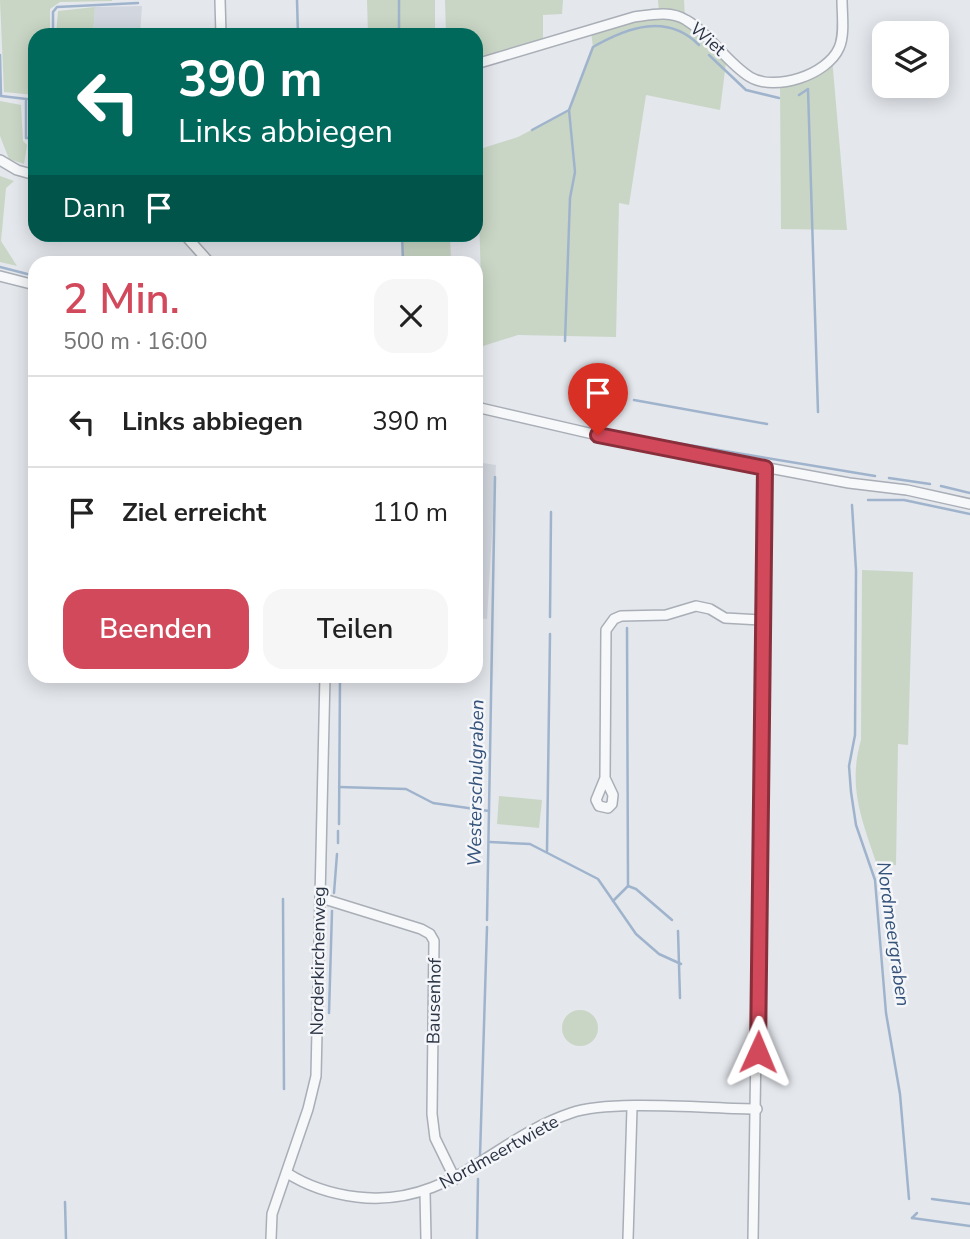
<!DOCTYPE html>
<html lang="de">
<meta charset="utf-8">
<style>
body{margin:0;font-family:"Nunito Sans",sans-serif;background:#f6f6f6;color:#222;height:100vh;display:flex;flex-direction:column;font-size:26px;white-space:nowrap}
*{box-sizing:border-box;margin:0}
p{font-size:23px;color:#767676}
.icon{flex:none;width:38px;height:38px;fill:none;stroke:currentColor;stroke-width:2;stroke-linecap:round;stroke-linejoin:round}
.map{position:relative;flex:1;overflow:hidden}
.panel{position:absolute;left:28px;top:256px;width:455px;height:427px;display:flex;flex-direction:column;background:#fff;border-radius:21px;box-shadow:0 4px 18px #0003}
.panel>*{flex:none}
.guide{position:absolute;left:28px;top:28px;width:455px;height:214px;border-radius:21px;box-shadow:0 4px 18px #0003;background:#00695c;color:#fff;overflow:hidden}
.tools{position:absolute;left:872px;top:21px;display:grid;gap:14px}
.tools a{display:grid;place-items:center;width:77px;height:77px;border-radius:14px;background:#fff;box-shadow:0 4px 18px #0003;font-size:35px}
.pin{position:absolute;display:grid;place-items:center;width:60px;height:60px;color:#fff;margin:-72px -30px;border-radius:50% 50% 50% 0;rotate:-45deg;box-shadow:0 0 7px #0007}
.pin .icon{rotate:45deg}
.me{position:absolute;width:77px;margin:-38px;rotate:1deg;stroke-linejoin:round;filter:drop-shadow(0 0 5px #0008)}
.turn{display:flex;align-items:center;gap:24px;height:147px;padding:0 35px;font-size:32px}
.turn .icon{width:91px;height:91px;stroke-width:2.5}
.turn b{display:block;font-size:49px;line-height:60px}
.then{display:flex;align-items:center;height:66px;padding:0 35px;background:#0003;gap:14px;font-size:26px}
.round{display:grid;place-items:center;flex:none;width:74px;height:74px;border-radius:21px;background:#f6f6f6}
.head{display:flex;align-items:center;justify-content:space-between;height:119px;padding:0 35px}
h1{font-size:42px;font-weight:600;line-height:52px;color:#d1495b}
.button{display:flex;gap:14px;margin-top:auto;padding:14px 35px}
.button a{flex:1;height:80px;border-radius:21px;background:#d1495b;color:#fff;font-size:28px;font-weight:600;line-height:80px;text-align:center}
.button a+a{background:#f6f6f6;color:#222}
ul{padding:0;list-style:none}
li{display:flex;align-items:center;gap:21px;height:91px;padding:0 35px;border-top:2px solid #e0e0e0}
li div{flex:1}
li b{display:block;font-size:26px}
li em{font-style:normal}
.map>svg:first-child{display:block}
.built{fill:#d2d6de}
.green{fill:#c9d6c5}
.lines{fill:none;stroke-linecap:round;stroke-linejoin:round}
.stream{stroke:#9fb4cc;stroke-width:2.5}
.minor-casing{stroke:#a9aeb7;stroke-width:12}
.minor{stroke:#f7f8fa;stroke-width:9}
.route-casing{stroke:#882f3b;stroke-width:18}
.route{stroke:#d1495b;stroke-width:12}
.labels{text-anchor:middle;dominant-baseline:central;stroke-width:5;stroke-linejoin:round;paint-order:stroke}
.street-label{font-size:18px;fill:#2b3445;stroke:#f4f6f9}
.water-label{font-size:19px;font-style:italic;fill:#34527a;stroke:#f4f6f9}
</style>
<div class="map">
<svg width="970" height="1239" viewBox="0 0 970 1239">
<rect width="100%" height="100%" fill="#e4e7ec"/>
<g class="built">
<path d="M142 6 140 35H93L95 7Z"/>
<path d="M476 462 496 465 487 619 476 618Z"/>
</g>
<g class="green">
<path d="M0 0H112V1L60 2 50 9V35H35V95L4 92Z"/>
<path d="M367 0H435V35H368Z"/>
<path d="M445 0H563L562 14 543 15V44L476 64V35H446Z"/>
<path d="M658 0H684L685 19 727 55 720 110 646 95 629 205 619 203 616 337 518 335 483 346 477 150 518 137 569 110 593 47 591 32 659 14Z"/>
<path d="M95 7 93 35H56L58 11Z"/>
<path d="M832 58 847 230 781 229 780 82 794 79Z"/>
<path d="M0 101 21 105 23 141 27 145 24 164 9 159 0 136Z"/>
<path d="M0 176 14 181 6 188 1 241 17 266 0 262Z"/>
<path d="M402 235H450L451 262H402Z"/>
<path d="M862 570 913 572 908 745 898 744 896 865 878 868C863 822 847 788 861 740Z"/>
<path d="M499 796 542 800 539 828 497 824Z"/>
<circle cx="580" cy="1028" r="18"/>
</g>
<g class="lines">
<g class="stream">
<path d="M297 0 298 35"/>
<path d="M399 0V35"/>
<path d="M53 35V12L57 7 138 3"/>
<path d="M0 55 1 96 35 100"/>
<path d="M709 55 746 90 779 98"/>
<path d="M799 95 808 89 818 412"/>
<path d="M26 101V138H35"/>
<path d="M532 130 569 110 593 47C628 27 667 13 699 45"/>
<path d="M402 234 403 262"/>
<path d="M0 267 35 276"/>
<path d="M565 341 570 198 575 172 569 110"/>
<path d="M634 400 767 424"/>
<path d="M635 436 875 476"/>
<path d="M889 478 930 484"/>
<path d="M941 486 970 493"/>
<path d="M868 500H904L970 514"/>
<path d="M852 505 856 570 855 735 849 766 851 792 856 825 875 880 886 1013 900 1094 909 1199"/>
<path d="M550 617 551 512"/>
<path d="M627 628 628 886"/>
<path d="M339 787 406 789 433 803 489 811"/>
<path d="M339 824 340 676"/>
<path d="M490 842 530 844 598 879 636 934 659 954 681 964"/>
<path d="M338 843V831"/>
<path d="M547 851 550 634"/>
<path d="M334 893 337 854"/>
<path d="M283 899 284 1089"/>
<path d="M613 901 628 886 636 889 672 920"/>
<path d="M487 920 495 477"/>
<path d="M678 931 680 998"/>
<path d="M329 1013 332 911"/>
<path d="M480 1156 487 927"/>
<path d="M932 1199 970 1204"/>
<path d="M65 1202 66 1239"/>
<path d="M912 1218 970 1226"/>
<path d="M912 1218 917 1213"/>
<path d="M477 1239 478 1179"/>
</g>
<defs>
<g id="minor">
<path d="M220 0 221 35"/>
<path d="M476 64 634 17C650 15 670 10 686 20 710 34 726 62 750 77 775 92 827 75 839 48 845 35 842 14 842 0"/>
<path d="M0 160 17 170 35 175"/>
<path d="M184 234 209 262"/>
<path d="M0 276 35 285"/>
<path d="M476 407 619 440 849 483 907 490 970 504"/>
<path d="M605 778 613 795 612 804 608 808 599 806 596 800 605 778 606 630 614 619 621 616 666 615 696 606 710 609 725 618 761 620"/>
<path d="M321 898 421 929 430 934 434 941 432 1114 435 1138 455 1179"/>
<path d="M287 1173C309 1187 332 1194 357 1197 449 1208 493 1139 571 1113 612 1099 711 1109 757 1109"/>
<path d="M425 1192 426 1239"/>
<path d="M271 1239 272 1214 308 1109 316 1076 325 676"/>
<path d="M628 1239 632 1108"/>
<path d="M753 1239 765 468"/>
</g>
</defs>
<use href="#minor" class="minor-casing"/>
<use href="#minor" class="minor"/>
</g>
<g class="lines">
<defs>
<path id="route" d="M598 435 765 468 758 1052"/>
</defs>
<use href="#route" class="route-casing"/>
<use href="#route" class="route"/>
</g>
<g class="labels">
<g class="street-label">
<text transform="translate(708 39) rotate(41)">Wiet</text>
<text transform="translate(318 961) rotate(-89)">Norderkirchenweg</text>
<text transform="translate(434 1001) rotate(-89)">Bausenhof</text>
<text transform="translate(499 1152) rotate(-29)">Nordmeertwiete</text>
</g>
<g class="water-label">
<text transform="translate(476 783) rotate(-89)">Westerschulgraben</text>
<text transform="translate(893 934) rotate(82)">Nordmeergraben</text>
</g>
</g>
</svg>
<div class="tools">
<a><svg class="icon" aria-label="layers" viewBox="0 0 24 24"><path d="M12 4l9 5-9 5-9-5zM3 14l9 5 9-5"/></svg></a>
</div>
<div class="pin" style="left:598px;top:435px;background:#d93025"><svg class="icon" aria-label="arrive" viewBox="0 0 24 24"><path d="M6 21V4h12l-3 4 3 4H6"/></svg></div>
<svg class="me" style="left:758px;top:1052px" viewBox="-20 -20 40 40"><path d="M0-17L14 15 0 8-14 15z" fill="#d1495b" stroke="#fff" stroke-width="4"/></svg>
<div class="guide">
<div class="turn"><svg class="icon" aria-label="left" viewBox="0 0 24 24"><path d="M17 20v-9H6M10 6l-5 5 5 5"/></svg><div><b>390 m</b>Links abbiegen</div></div>
<div class="then">Dann<svg class="icon" aria-label="arrive" viewBox="0 0 24 24"><path d="M6 21V4h12l-3 4 3 4H6"/></svg></div>
</div>
<section class="panel">
<div class="head"><div><h1>2 Min.</h1><p>500 m · 16:00</p></div><a class="round"><svg class="icon" aria-label="close" viewBox="0 0 24 24"><path d="M6 6l12 12M18 6L6 18"/></svg></a></div>
<ul>
<li><svg class="icon" aria-label="left" viewBox="0 0 24 24"><path d="M17 20v-9H6M10 6l-5 5 5 5"/></svg><div><b>Links abbiegen</b></div><em>390 m</em></li>
<li><svg class="icon" aria-label="arrive" viewBox="0 0 24 24"><path d="M6 21V4h12l-3 4 3 4H6"/></svg><div><b>Ziel erreicht</b></div><em>110 m</em></li>
</ul>
<div class="button"><a>Beenden</a><a>Teilen</a></div>
</section>
</div>
